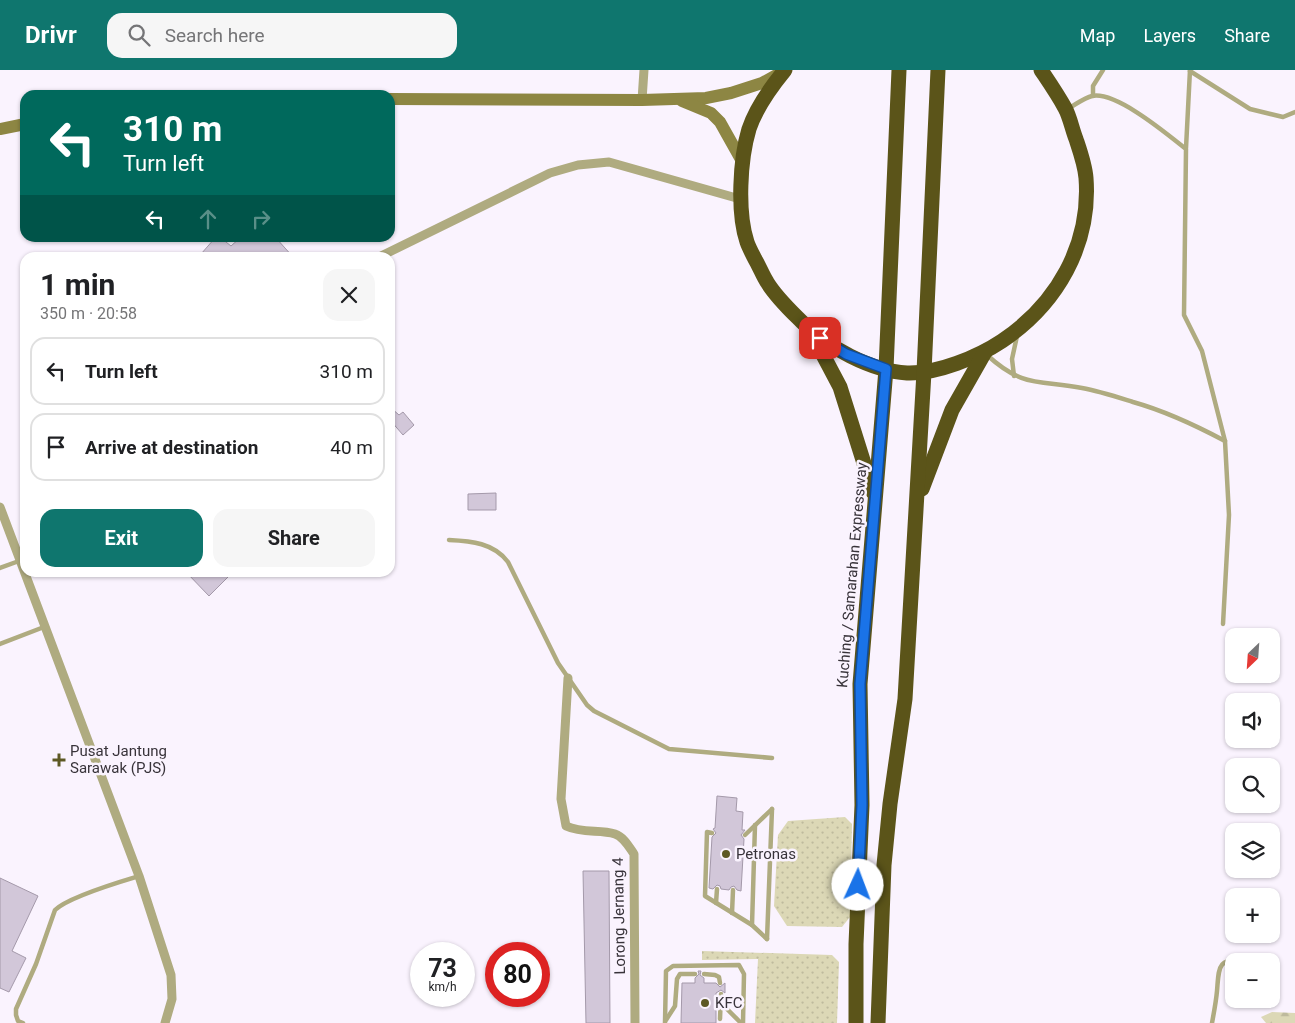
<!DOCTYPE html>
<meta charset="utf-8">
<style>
body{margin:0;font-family:Roboto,sans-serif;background:#f6f6f6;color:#202124;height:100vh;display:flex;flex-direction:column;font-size:19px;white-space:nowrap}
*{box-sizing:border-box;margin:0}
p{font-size:16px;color:#757577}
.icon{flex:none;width:28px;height:28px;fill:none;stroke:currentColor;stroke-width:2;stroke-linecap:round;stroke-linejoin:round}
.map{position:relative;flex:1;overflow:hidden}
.drawer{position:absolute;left:20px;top:182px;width:375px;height:325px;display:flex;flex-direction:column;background:#fff;border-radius:15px;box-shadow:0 1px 4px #0004}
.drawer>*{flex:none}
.banner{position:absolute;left:20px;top:20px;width:375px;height:152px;border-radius:15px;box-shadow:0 1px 4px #0004;background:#00695c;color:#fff;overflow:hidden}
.needle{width:32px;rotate:205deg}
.fabs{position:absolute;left:1225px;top:558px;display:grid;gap:10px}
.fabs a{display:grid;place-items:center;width:55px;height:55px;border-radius:10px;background:#fff;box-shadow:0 1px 4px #0004;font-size:25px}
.speed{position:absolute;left:410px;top:872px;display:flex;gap:10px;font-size:25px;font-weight:700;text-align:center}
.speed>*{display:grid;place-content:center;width:65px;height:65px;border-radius:50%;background:#fff;box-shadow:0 1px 4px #0004;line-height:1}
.speed small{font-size:12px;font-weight:400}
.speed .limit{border:8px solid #d22;background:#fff;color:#111}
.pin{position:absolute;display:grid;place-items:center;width:42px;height:42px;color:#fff;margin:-21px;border-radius:10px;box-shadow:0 2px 8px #0006}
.me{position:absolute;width:55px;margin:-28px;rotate:2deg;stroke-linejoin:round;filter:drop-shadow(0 0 4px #0008)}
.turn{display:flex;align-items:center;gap:18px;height:105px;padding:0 20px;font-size:22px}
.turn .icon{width:65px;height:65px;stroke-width:2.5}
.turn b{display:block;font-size:35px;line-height:42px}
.lanes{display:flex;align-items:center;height:48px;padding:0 20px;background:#0003;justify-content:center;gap:25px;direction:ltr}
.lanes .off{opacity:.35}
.round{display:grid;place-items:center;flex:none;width:52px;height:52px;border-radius:15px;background:#f6f6f6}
.overview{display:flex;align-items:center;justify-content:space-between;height:85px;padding:0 20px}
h1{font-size:30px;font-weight:700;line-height:38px}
.cta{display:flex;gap:10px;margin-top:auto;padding:10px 20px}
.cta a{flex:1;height:58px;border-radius:15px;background:#0f766e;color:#fff;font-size:20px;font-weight:700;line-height:58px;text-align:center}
.cta a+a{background:#f6f6f6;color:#202124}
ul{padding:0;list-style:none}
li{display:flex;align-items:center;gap:15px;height:68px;margin:0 10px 8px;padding:0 10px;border:2px solid #e0e0e0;border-radius:15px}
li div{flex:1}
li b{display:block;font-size:19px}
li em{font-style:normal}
header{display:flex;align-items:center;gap:30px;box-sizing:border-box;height:70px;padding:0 25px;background:#0f766e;color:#fff}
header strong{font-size:24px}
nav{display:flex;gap:28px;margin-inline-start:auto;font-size:18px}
.search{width:350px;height:45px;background:#f6f6f6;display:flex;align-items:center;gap:12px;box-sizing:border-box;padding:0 18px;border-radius:15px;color:#757577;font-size:19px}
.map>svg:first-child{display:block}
.green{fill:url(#green-dots)}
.forest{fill:url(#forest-firs)}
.building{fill:#d2c7d9;stroke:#a499aa}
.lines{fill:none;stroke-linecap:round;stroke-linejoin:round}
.lane{stroke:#afab80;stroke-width:4.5}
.street{stroke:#afab80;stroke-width:9}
.secondary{stroke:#8d8643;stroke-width:12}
.highway{stroke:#5b5419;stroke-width:15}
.route-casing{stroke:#114b97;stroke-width:12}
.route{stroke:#1a73e8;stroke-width:9}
.poi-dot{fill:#5d5824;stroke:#faf3fe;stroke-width:2}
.labels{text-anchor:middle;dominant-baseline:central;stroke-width:5;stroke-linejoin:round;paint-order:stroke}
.street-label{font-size:15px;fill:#38333a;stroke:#faf3fe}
.poi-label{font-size:15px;fill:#38333a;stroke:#faf3fe;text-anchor:start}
</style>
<header>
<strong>Drivr</strong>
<div class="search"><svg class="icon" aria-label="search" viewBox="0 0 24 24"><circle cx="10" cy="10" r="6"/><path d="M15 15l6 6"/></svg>Search here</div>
<nav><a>Map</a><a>Layers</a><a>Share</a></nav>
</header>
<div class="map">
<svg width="1295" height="953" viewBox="0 0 1295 953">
<defs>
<pattern id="green-dots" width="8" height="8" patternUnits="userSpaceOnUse" patternTransform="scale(1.25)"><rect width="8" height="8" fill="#dcd8b6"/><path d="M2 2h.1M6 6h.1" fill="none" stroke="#beba9d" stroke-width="1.8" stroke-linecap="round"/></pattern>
<pattern id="forest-firs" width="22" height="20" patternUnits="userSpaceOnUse" patternTransform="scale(1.25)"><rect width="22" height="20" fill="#dcd8b6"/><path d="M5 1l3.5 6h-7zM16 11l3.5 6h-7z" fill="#beba9d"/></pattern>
</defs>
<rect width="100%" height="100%" fill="#faf3fe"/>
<g class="green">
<path d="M845 747 852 754 850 847 842 857 787 856 774 836 778 765 788 751Z"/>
<path d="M702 881 832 885 839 892 837 953H755L758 889 702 890Z"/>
</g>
<path class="forest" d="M1272 942 1295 943V953H1266L1261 947Z"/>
<g class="building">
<path d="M215 168H221L231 176 240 168H276L294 188H206L201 184Z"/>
<path d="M390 337 399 345 403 342 414 355 403 365 390 350Z"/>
<path d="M496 423V440H468V424Z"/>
<path d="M186 502H233L209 526Z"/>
<path d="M717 726 737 728 736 741 743 742 742 760H745L741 765 744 769 741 821 737 820 734 816 731 817 729 820 721 819 720 816 717 815 713 819 709 818 712 767 716 763 713 759 715 758Z"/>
<path d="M583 801H609L610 953H586Z"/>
<path d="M0 808 38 826 12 881 26 888 9 922 0 918Z"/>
<path d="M698 901H701L700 905 704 908V913H716L720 917 725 913V923L721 920 716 923V953H681L682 913H695V908L699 904Z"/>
</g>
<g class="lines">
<g class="lane">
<path d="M1190 1 1250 39 1283 47 1295 42"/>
<path d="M1093 26V16L1103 0"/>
<path d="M1067 39C1075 35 1084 28 1092 26 1116 21 1167 64 1186 79L1184 245 1202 281 1225 371 1229 445 1223 554"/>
<path d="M1186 78 1190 0"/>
<path d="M987 285C1023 318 1039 310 1082 318 1099 321 1117 327 1133 332 1165 341 1195 355 1225 371"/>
<path d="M1014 306 1012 289 1017 266"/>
<path d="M449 470C471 471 494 473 508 492L558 593 587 635 594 641 669 679 772 688"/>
<path d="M0 498 19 491"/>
<path d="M0 574 44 557"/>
<path d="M712 763 707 762 705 826 752 855 767 869"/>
<path d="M745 765 772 739"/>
<path d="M716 833 717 819"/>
<path d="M732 843 733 820"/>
<path d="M752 855 755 755"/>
<path d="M767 869 772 739"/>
<path d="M1271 900 1274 901"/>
<path d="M704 904 715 905 719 907 720 913"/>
<path d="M721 933 741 953"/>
<path d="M720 949 721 924"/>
<path d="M666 950 675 936 677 909 680 904H695"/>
<path d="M23 953 18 951 16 945V939L36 894 55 840C68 827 119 812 139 806"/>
<path d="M665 953 666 901 673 896 739 895 744 904 743 953"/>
<path d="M1212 953C1214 942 1216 932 1217 921 1219 898 1217 887 1245 891"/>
</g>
<g class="street">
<path d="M642 30 644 0"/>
<path d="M377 188 550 103 578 95 609 92 740 129"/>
<path d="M0 437 139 806 171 905 172 929 165 953"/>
<path d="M568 608 561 729 566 756C583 764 600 759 615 764 624 767 629 777 634 784L635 953"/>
</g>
<g class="secondary">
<path d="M390 29 642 30 706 28 731 23 762 13 782 2"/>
<path d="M682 31 711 43 720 52 743 93"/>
<path d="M0 59 25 54"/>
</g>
<g class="highway">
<path d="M785 0C771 17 756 38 749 59 740 89 737 142 747 172 749 178 753 185 756 191 760 198 763 206 767 212 776 227 790 240 802 252 827 277 871 301 907 303 937 304 978 287 1002 271 1057 234 1091 175 1086 108 1085 95 1080 81 1076 69 1072 59 1070 47 1065 38 1058 25 1049 12 1041 0"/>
<path d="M812 264 840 317 873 422"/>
<path d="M922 419 952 340 985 282"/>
<path d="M856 953V874L862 735 860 614 886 299 899 0"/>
<path d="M878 953 884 795 890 734 905 629 924 302 938 0"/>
</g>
</g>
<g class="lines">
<defs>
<path id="route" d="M820 268 846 284 886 299 860 614 862 735 858 815"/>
</defs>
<use href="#route" class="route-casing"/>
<use href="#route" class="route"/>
</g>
<g class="poi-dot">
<path d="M56.5 682.5h5v5h5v5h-5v5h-5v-5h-5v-5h5z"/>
<circle cx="726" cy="784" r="5"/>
<circle cx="705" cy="933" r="5"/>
</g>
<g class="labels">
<g class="street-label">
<text transform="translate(852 505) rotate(-85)">Kuching / Samarahan Expressway</text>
<text transform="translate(619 846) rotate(-91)">Lorong Jernang 4</text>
</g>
<g class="poi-label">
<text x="70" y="681">Pusat Jantung<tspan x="70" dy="17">Sarawak (PJS)</tspan></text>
<text x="736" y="784">Petronas</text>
<text x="715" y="933">KFC</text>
</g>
</g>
</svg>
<div class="fabs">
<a><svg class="needle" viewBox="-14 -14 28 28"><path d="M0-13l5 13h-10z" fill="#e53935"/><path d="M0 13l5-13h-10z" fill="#757577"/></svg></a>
<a><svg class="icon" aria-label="sound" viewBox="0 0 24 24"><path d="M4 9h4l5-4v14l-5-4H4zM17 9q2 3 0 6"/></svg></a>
<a><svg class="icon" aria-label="search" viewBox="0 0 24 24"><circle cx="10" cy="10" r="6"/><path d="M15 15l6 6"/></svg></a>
<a><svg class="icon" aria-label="layers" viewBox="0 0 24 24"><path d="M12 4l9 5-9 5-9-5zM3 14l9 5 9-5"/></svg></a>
<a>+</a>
<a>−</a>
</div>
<div class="speed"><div>73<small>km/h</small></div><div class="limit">80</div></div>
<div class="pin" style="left:820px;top:268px;background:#d93025"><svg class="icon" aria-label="arrive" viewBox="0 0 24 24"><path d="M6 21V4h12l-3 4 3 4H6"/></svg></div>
<svg class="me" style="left:858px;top:815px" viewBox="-20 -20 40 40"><circle r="19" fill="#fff"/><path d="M0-13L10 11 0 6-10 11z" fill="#1a73e8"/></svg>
<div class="banner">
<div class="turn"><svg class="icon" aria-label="left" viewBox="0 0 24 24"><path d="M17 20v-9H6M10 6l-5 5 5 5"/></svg><div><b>310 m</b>Turn left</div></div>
<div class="lanes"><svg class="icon" aria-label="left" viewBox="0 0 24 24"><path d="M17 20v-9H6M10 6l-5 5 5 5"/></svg><svg class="icon off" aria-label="ahead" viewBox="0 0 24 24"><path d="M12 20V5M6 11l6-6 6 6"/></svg><svg class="icon off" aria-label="right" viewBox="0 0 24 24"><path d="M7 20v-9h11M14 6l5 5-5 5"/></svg></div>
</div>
<section class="drawer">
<div class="overview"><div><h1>1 min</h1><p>350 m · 20:58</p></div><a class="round"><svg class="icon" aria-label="close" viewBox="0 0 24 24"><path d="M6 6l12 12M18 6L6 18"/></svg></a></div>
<ul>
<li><svg class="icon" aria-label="left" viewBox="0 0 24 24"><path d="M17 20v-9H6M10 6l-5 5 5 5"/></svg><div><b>Turn left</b></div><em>310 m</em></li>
<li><svg class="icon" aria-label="arrive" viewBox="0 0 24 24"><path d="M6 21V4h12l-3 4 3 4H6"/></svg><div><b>Arrive at destination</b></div><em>40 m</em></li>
</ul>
<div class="cta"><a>Exit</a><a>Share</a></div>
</section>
</div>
